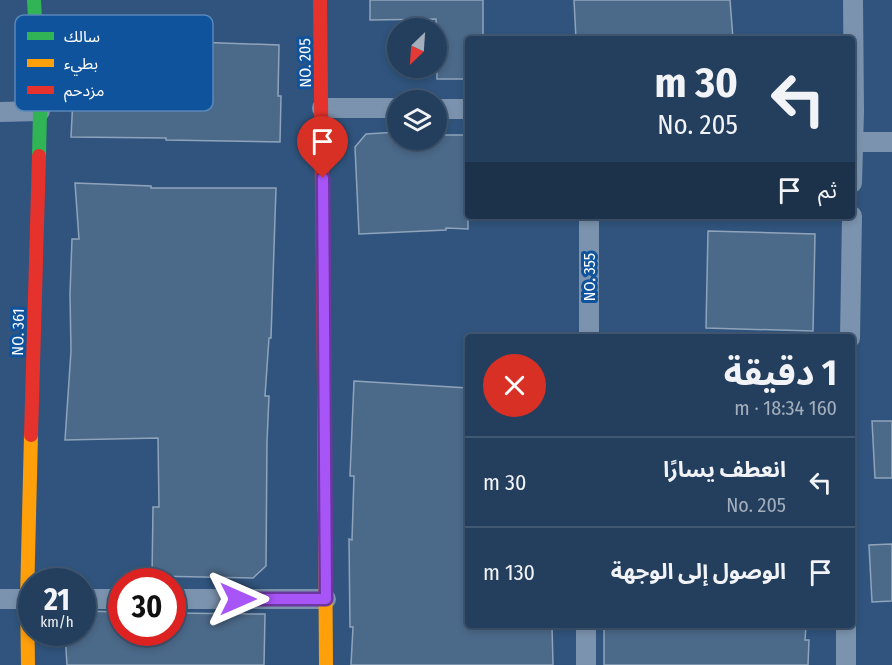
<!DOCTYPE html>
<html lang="ar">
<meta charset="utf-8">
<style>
body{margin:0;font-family:"Fira Sans Condensed","Noto Sans Arabic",sans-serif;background:#2c4664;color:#f1f3f6;direction:rtl;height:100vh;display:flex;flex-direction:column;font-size:22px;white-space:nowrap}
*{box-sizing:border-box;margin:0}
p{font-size:20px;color:#a3afbc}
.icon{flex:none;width:33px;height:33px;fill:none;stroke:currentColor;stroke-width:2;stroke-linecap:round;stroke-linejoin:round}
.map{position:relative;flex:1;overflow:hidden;direction:ltr}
.side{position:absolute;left:465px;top:334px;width:390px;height:294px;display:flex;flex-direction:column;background:#243f5e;border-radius:6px;box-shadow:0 3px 9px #0003,0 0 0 2px #415873;direction:rtl}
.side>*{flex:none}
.banner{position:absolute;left:465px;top:36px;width:390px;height:183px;border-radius:6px;box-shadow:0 3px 9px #0003,0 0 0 2px #415873;direction:rtl;background:#243f5e;color:#f1f3f6;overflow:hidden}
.needle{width:39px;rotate:205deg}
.tools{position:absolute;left:387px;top:18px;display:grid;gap:12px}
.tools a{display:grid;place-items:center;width:60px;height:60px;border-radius:50%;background:#243f5e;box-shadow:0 3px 9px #0003,0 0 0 2px #415873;font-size:30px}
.speed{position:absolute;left:18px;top:568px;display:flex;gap:12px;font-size:30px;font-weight:700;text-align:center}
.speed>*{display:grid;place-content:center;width:78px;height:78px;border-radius:50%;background:#243f5e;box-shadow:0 3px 9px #0003,0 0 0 2px #415873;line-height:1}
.speed small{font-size:15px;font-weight:400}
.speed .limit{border:9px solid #d22;background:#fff;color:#111}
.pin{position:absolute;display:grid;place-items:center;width:51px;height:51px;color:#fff;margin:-62px -26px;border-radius:50% 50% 50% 0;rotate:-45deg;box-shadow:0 0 6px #0007}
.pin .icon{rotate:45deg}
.me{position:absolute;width:66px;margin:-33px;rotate:90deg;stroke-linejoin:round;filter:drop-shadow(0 0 4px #0008)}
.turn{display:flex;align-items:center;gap:21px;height:126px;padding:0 18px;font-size:27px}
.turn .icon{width:78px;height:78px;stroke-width:2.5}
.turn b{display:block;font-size:42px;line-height:51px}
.then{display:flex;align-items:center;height:57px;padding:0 18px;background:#0003;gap:12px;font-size:22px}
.round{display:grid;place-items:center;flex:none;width:63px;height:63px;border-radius:32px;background:#2c4664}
.overview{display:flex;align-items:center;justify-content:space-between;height:102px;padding:0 18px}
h1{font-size:36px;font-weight:700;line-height:45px}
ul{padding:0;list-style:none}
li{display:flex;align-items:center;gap:18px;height:90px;padding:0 18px;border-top:2px solid #415873}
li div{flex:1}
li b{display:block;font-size:22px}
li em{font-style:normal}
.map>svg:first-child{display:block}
.building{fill:#4b6989;stroke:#8fa4bb;stroke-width:1.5}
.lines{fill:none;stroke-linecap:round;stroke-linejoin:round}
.street{stroke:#7b93ae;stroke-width:20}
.fast{stroke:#30b455;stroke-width:14}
.slow{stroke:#ff9f0a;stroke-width:14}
.jam{stroke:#e5322d;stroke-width:14}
.route-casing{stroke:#6d37a1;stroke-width:15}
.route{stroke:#a855f7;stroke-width:10}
.labels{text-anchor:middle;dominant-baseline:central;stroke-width:6;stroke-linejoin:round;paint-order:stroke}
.street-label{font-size:16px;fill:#fff;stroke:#10539d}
.key{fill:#10539d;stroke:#5887ba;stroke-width:1.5}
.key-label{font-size:16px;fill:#fff}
</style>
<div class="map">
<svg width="892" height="665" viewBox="0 0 892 665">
<rect width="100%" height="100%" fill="#30547d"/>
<g class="building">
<path d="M370 0H483V39H468V79H437L436 19 370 20Z"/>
<path d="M574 0H730L733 39H576Z"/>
<path d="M167 41 279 45 278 96H281L280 142 166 140V138L71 137 73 98 166 94Z"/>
<path d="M398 132V140H436V135H468V229L446 228V230L359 234 355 147 366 134Z"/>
<path d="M75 183 151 186V188H276L271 338H269L265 396H269L267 442 266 566 253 578 152 576 153 507H159L158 438 65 440 71 351 70 294 72 239H79Z"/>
<path d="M708 231 815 234 813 331 706 328Z"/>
<path d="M354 381 468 388V626H552L553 665H351L353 627H350L349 539 352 540 354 476H350Z"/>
<path d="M872 421H892V478H875Z"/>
<path d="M892 544V601L872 602 869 545Z"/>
<path d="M82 611 122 612V633H172V613L265 614 264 665H67L65 633H82Z"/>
<path d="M604 626H806L805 640H809L808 665H604Z"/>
</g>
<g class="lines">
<g class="street">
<path d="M322 108H398"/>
<path d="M436 109H468"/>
<path d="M0 112 40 111"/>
<path d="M853 142H892"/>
<path d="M852 183 854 111 853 0"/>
<path d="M589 338V216"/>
<path d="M850 338 852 216"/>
<path d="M0 599H32"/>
<path d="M82 599H122"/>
<path d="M172 599H326"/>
<path d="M586 665V626"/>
<path d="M846 665V626"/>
</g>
<path class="fast" d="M34 0 40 111 39 156"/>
<g class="slow">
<path d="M324 390 326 665"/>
<path d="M28 665 27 599 31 435"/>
</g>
<g class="jam">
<path d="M320 0 324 390"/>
<path d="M31 435 39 156"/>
</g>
</g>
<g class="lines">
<defs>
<path id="route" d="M238 599H326L323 178"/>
</defs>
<use href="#route" class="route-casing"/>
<use href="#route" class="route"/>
</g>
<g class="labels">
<g class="street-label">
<text transform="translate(305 63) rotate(-91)">NO. 205</text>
<text transform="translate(589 277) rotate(-90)">NO. 355</text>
<text transform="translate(18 332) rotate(-89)">NO. 361</text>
</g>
</g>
<rect x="15" y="15" width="198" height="96" rx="9" class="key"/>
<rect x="27" y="32" width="27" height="8" fill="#30b455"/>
<rect x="27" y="59" width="27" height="8" fill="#ff9f0a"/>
<rect x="27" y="86" width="27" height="8" fill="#e5322d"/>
<g class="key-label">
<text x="64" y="42">سالك</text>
<text x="64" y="69">بطيء</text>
<text x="64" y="96">مزدحم</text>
</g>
</svg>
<div class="tools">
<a><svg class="needle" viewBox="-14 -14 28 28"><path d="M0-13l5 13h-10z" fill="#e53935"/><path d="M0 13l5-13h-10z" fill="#a3afbc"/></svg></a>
<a><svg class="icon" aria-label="layers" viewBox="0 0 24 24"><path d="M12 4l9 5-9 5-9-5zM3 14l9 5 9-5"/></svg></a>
</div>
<div class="speed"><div>21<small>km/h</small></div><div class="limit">30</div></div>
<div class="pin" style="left:323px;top:178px;background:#d93025"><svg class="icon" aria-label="arrive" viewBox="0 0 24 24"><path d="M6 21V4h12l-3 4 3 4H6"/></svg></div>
<svg class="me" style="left:238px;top:599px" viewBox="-20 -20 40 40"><path d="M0-17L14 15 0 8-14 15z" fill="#a855f7" stroke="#fff" stroke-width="4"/></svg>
<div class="banner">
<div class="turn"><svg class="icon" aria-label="left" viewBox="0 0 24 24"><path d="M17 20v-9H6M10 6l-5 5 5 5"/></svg><div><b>30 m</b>No. 205</div></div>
<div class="then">ثم<svg class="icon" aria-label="arrive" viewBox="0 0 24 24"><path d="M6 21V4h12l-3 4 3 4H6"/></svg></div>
</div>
<section class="side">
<div class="overview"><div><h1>1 دقيقة</h1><p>160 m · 18:34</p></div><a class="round" style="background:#d93025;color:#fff"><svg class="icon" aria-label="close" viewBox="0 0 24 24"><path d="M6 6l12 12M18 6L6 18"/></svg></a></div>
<ul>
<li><svg class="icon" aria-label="left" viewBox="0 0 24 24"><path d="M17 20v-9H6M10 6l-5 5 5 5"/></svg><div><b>انعطف يسارًا</b><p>No. 205</p></div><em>30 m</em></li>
<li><svg class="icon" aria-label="arrive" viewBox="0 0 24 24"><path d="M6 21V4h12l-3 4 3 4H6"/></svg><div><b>الوصول إلى الوجهة</b></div><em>130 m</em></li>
</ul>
</section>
</div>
